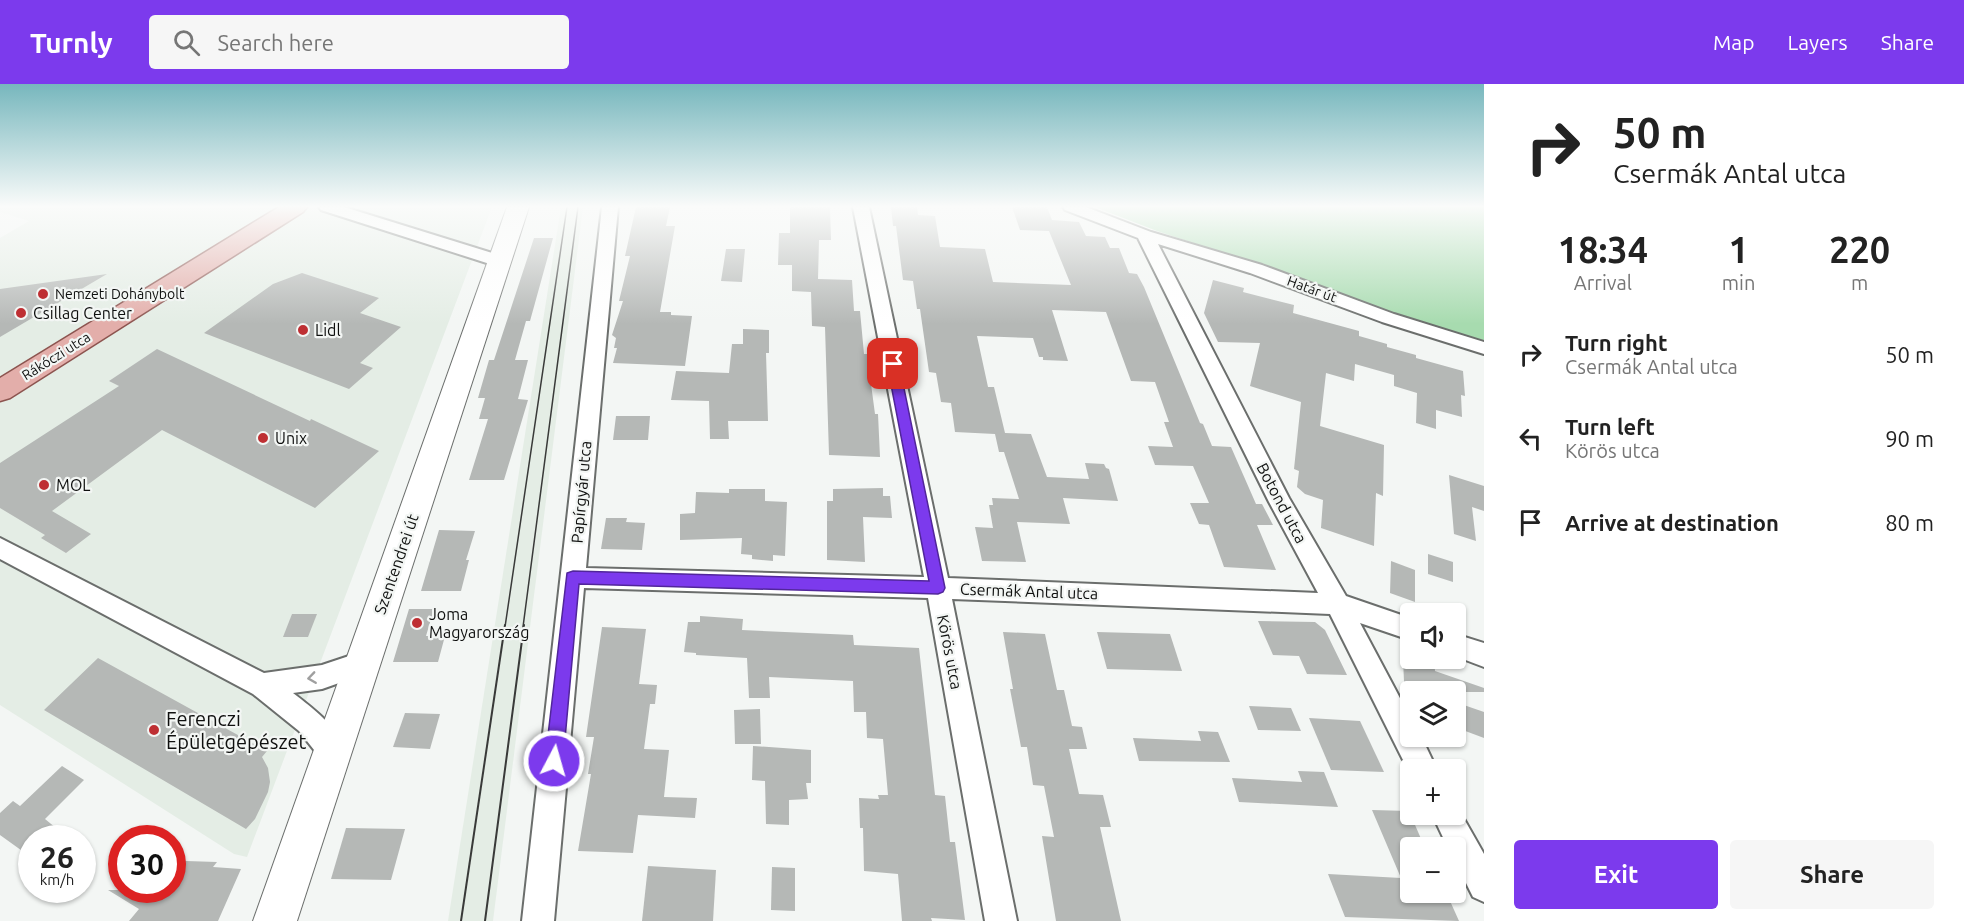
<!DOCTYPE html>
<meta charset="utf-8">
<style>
body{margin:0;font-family:Ubuntu,sans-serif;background:#f6f6f6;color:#222;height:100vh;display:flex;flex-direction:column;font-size:22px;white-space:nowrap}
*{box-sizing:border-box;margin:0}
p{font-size:20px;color:#767676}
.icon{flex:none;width:33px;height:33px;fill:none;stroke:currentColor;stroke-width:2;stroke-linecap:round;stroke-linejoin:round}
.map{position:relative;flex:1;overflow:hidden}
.side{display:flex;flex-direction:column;background:#fff;width:480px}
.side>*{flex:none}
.top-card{background:#fff;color:#222;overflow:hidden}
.fabs{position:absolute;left:1400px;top:519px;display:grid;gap:12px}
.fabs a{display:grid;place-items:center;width:66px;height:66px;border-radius:6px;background:#fff;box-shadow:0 2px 4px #0004;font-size:30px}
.speed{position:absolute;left:18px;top:741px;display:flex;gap:12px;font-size:30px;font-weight:700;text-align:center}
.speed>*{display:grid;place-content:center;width:78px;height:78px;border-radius:50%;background:#fff;box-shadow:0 2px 4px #0004;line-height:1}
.speed small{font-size:15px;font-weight:400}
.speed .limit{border:9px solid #d22;background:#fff;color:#111}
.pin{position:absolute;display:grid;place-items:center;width:51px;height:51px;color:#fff;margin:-26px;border-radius:12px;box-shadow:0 3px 9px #0006}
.me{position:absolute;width:66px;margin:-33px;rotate:6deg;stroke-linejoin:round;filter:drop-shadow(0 0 4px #0008)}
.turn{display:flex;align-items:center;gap:21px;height:126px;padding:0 30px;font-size:27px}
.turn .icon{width:78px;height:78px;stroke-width:2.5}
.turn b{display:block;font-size:42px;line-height:51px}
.eta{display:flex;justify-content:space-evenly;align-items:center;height:102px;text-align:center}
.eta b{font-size:36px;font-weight:700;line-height:42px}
.button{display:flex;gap:12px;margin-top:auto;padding:12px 30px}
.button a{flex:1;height:69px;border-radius:6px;background:#7c3aed;color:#fff;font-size:24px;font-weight:700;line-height:69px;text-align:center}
.button a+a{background:#f6f6f6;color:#222}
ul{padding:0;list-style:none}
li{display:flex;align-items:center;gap:18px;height:84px;padding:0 30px}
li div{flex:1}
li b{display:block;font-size:22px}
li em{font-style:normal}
header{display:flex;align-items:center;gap:36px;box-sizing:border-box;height:84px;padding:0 30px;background:#7c3aed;color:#fff}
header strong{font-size:28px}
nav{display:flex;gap:33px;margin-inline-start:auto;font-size:21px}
.search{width:420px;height:54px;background:#f6f6f6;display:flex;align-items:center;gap:15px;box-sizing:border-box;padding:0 21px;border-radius:6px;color:#767676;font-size:22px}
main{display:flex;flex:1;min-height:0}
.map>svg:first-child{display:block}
.built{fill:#e4ede5}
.green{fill:#a7dbaf}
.building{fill:#b5b8b6}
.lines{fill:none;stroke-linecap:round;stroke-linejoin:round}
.minor-casing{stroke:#6b6e6c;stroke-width:4}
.secondary-casing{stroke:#6b6e6c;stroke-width:2}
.primary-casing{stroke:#8c544f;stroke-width:3}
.minor{fill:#fff;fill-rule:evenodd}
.secondary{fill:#fff;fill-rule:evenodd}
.primary{fill:#e3aeaa;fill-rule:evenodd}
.tram-far1{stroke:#393a39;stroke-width:1.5}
.tram{stroke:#393a39;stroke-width:2}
.oneway{stroke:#9f9f9f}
.route{fill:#7c3aed;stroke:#51269a;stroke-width:1.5}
.poi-dot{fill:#be2f33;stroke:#f3f6f4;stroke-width:2}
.labels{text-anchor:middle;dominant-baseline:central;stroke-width:4.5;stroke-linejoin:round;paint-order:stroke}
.far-street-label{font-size:14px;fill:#0f100f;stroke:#f3f6f4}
.far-poi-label{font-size:14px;fill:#0f100f;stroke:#f3f6f4;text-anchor:start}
.poi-label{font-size:16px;fill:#0f100f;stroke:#f3f6f4;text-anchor:start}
.street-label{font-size:16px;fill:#0f100f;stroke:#f3f6f4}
.near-poi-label{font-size:20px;fill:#0f100f;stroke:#f3f6f4;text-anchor:start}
</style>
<header>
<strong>Turnly</strong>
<div class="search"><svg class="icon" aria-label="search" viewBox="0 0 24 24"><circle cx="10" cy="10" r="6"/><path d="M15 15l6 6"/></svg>Search here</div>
<nav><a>Map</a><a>Layers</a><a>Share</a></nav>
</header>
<main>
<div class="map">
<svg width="1484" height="837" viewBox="0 0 1484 837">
<rect width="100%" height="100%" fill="#f3f6f4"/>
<g class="built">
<path d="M0 123H492L247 773 234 770 0 621V154L29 137 0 128Z"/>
<path d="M561 123H583L493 837H448Z"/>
</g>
<path class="green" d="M1095 123H1484V264L1290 191 1157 147Z"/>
<g class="building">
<path d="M636 123H670L666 142H675L660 228H671V231L692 232 685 282 613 279 617 264H614L616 254 612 251 623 217H619L630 172H625Z"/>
<path d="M790 123H830L831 156H819L818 195 852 196 854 227H860L864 270H867L875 330H878L880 373 829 371 825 243 812 242 811 208 792 207V181H778L779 149H790Z"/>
<path d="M891 123H917L918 131 935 132 940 163 985 165 993 198 1071 201 1049 147 1020 146 1012 123H1047L1052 136 1079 138 1086 152 1105 153 1110 164H1119L1129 189 1137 190 1144 203 1200 339 1203 340 1212 362 1231 363 1256 420H1262L1273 441H1257L1276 486 1224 483 1209 441 1199 440 1190 419H1209L1193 382 1155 381 1148 362 1173 363 1164 338H1169L1155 298 1131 297 1106 228 1052 226 1068 277 1043 276V273H1039L1033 254 977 252 988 303H994L1005 349 1031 350 1047 393 1089 395 1085 379 1104 380 1106 384 1109 385 1118 417 1063 414 1070 440 1017 438 1026 478 982 477 975 443 993 444 989 421H993L992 414 1019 415 1004 368H999L995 350 955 348 951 319 941 318 936 289 929 288 920 225H917L913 197 903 196 896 142H893Z"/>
<path d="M534 154H553L530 237H526L515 276H528L518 315 528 316 504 396H469L488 335H479L485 314H478L489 276H494Z"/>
<path d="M726 165H745L742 198 721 197Z"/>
<path d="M302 189 379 214 360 229 401 243 360 279 373 284 349 305 204 249 273 200Z"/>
<path d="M107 190 0 253V205Z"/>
<path d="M1213 196 1244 204 1243 208 1294 221 1293 229 1359 247V252L1387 260V263L1416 271V274L1463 287 1465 312 1461 311 1462 333 1436 326V345L1416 339 1417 309 1394 302V291L1355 280 1354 297 1326 289 1320 342 1384 361 1383 412 1376 409 1374 462 1321 444 1323 416 1305 410 1297 403 1299 387 1294 385 1301 318 1250 302 1260 259 1218 258 1204 229Z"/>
<path d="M743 245 769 246V269H766L768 337H728L729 355H710L709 317 671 316 676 287 729 289 732 260H743Z"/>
<path d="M157 265 310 337 311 335 379 367 315 424 162 346 52 427 91 450 66 469 41 454 45 451 0 424V379L119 302 109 297Z"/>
<path d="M616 332H650L648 356H613Z"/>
<path d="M1449 391 1484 402V427L1472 423 1476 457 1454 450Z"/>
<path d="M883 404V412H890L892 434 863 433 865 478 827 476V417H833V405Z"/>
<path d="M729 405H765V417L787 418 785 472 773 471V477L752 475V471L741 470 742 454 680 456V430L695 429 696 408 729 409Z"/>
<path d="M606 434H627L626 438 645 439 642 466 601 465Z"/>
<path d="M439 446 475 447 466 476H469L461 507H421Z"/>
<path d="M1428 470 1453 478V498L1428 490Z"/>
<path d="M1391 477 1415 486V518L1390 509Z"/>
<path d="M409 525H434L426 552H445L438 578H393Z"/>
<path d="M292 530H317L308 553H283Z"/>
<path d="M700 532 743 535 742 546 853 551 854 561 919 564 935 711 945 712 950 758H955L965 836 931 834 932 837H902L898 790 864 787 863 744H860L859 714 879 715 878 711H888L883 655 867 654 866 628H854L853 597 769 593 770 614H749L747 574 696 571V569L684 568 688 538H700Z"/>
<path d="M1258 537 1315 538 1325 546 1347 591 1307 590 1299 572 1273 571Z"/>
<path d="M602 543 646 545 639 600 657 601 655 620H650L644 665 669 666 664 713 697 714 695 734 638 731 633 769 578 767 591 690H588L594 653H586Z"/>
<path d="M1003 548 1045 550 1057 606H1064L1072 642 1082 643 1087 665H1069L1079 710 1103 711 1111 743H1100L1121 837H1056L1042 752 1054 753 1044 702 1033 701 1027 663H1021L1010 605H1013Z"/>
<path d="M1097 548 1170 550 1182 587 1107 585Z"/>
<path d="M98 574 267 667 262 673 268 684 270 698 268 708 255 735 246 745 44 626Z"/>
<path d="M1403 574H1434L1435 587 1484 604V608H1430L1404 598Z"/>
<path d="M1458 619 1484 628V654L1460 645Z"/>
<path d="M1249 622 1291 624 1301 647 1258 646Z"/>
<path d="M760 625 761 660H735L734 626Z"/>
<path d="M405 629 440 630 430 665 393 663Z"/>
<path d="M1309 634 1360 637 1384 688 1331 686Z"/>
<path d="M1198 647 1218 648 1230 678 1139 677 1133 654 1201 657Z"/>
<path d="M753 662 811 666V699H806L808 715 789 716V741L766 740 765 697 752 696Z"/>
<path d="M62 682 84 696 45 735 56 744 45 754H32V774L0 751V729L13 717 20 722Z"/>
<path d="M1298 687 1324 688 1338 723 1239 718 1232 694 1302 698Z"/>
<path d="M1372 726 1409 727 1425 764H1410V808H1446L1459 837 1345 833 1328 790 1401 794Z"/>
<path d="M346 744 405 745 391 796 331 795Z"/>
<path d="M172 770 186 777 217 778 213 783 241 785 218 837H129L139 825 108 806H172Z"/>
<path d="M648 782 716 786 713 837H642Z"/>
<path d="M772 783 795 784V827L771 826Z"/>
</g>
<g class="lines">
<defs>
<g id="minor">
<path d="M319 123H344L505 173 508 177 505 181H493L321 126Z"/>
<path d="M602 123H618L586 484 924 493 853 123H869L948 494 1318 509 1269 418 1138 154 1065 126 1063 123H1086L1151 148 1262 181 1394 230 1484 258V270L1382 238 1250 189 1158 160 1289 414 1346 512 1410 534V556L1360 539 1410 633V652H1421L1437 686H1410V690L1330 530 952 515 1017 837H985L928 514 584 504 554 837H522Z"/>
<path d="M0 454 264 589 322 581 361 568 370 572 374 580 370 588 322 605 293 609C314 625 336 642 346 666L342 676 332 680 322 676 299 647 253 610 0 475Z"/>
<path d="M1455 550 1484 559V583L1455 572Z"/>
<path d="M1455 719 1484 770V818L1473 813 1455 777V764H1448L1432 730H1455Z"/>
</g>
<path id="secondary" d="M507 123H529L297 837H253Z"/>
<path id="primary" d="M279 123H307L303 128 10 314 0 317V294Z"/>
</defs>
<use href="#minor" class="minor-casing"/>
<use href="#secondary" class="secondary-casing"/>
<use href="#primary" class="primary-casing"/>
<use href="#minor" class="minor"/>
<use href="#secondary" class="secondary"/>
<use href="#primary" class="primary"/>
<g class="tram-far1">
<path d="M505 543 567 123"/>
<path d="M523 543 578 123"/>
</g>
<g class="tram">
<path d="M461 837 505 541"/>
<path d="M485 837 524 541"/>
</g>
</g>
<defs><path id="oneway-chevron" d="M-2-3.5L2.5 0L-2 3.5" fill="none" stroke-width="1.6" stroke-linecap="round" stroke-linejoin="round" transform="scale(1.5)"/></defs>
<use class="oneway" href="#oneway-chevron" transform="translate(312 594) rotate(172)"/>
<linearGradient id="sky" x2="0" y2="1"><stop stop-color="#77b7bd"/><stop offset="0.51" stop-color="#fafbfa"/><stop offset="1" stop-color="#fafbfa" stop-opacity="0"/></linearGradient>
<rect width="1484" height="240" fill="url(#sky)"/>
<path class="route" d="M893 276 899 280 945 504 943 508 938 510 579 500 563 677 560 683 554 685 548 683 545 677 567 489 573 487 929 497 887 280Z"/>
<g class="poi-dot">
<circle cx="43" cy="210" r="6"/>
<circle cx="21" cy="229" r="6"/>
<circle cx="303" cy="246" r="6"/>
<circle cx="263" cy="354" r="6"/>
<circle cx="44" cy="401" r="6"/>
<circle cx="417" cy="539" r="6"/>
<circle cx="154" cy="646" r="6"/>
</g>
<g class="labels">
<g class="far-street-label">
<text transform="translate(1312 205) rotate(20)">Határ út</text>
<text transform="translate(56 272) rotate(-32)">Rákóczi utca</text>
</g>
<g class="far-poi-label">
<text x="55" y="210">Nemzeti Dohánybolt</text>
</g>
<g class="poi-label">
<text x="33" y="229">Csillag Center</text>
<text x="315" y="246">Lidl</text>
<text x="275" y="354">Unix</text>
<text x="56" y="401">MOL</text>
<text x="429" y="530">Joma<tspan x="429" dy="18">Magyarország</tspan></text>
</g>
<g class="street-label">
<text transform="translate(581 408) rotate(-85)">Papírgyár utca</text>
<text transform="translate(1282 419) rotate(62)">Botond utca</text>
<text transform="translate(396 480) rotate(-71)">Szentendrei út</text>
<text transform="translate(1029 507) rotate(2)">Csermák Antal utca</text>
<text transform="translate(950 568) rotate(79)">Körös utca</text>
</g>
<g class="near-poi-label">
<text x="166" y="634">Ferenczi<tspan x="166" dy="23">Épületgépészet</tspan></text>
</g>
</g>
</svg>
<div class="fabs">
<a><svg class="icon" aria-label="sound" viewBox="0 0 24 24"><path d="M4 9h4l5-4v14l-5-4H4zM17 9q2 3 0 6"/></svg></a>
<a><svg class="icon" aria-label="layers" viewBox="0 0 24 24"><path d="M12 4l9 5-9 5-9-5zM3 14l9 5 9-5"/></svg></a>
<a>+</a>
<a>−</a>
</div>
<div class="speed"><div>26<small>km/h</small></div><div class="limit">30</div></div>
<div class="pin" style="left:893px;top:280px;background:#d93025"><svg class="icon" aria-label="arrive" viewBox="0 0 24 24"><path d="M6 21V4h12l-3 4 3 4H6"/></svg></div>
<svg class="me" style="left:554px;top:677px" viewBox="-20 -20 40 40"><circle r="17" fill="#7c3aed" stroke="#fff" stroke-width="3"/><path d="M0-11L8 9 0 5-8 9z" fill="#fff"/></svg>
</div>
<section class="side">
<div class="top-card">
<div class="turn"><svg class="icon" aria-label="right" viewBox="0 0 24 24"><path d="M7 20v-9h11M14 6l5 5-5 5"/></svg><div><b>50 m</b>Csermák Antal utca</div></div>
</div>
<div class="eta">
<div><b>18:34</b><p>Arrival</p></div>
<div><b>1</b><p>min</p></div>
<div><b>220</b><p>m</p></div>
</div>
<ul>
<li><svg class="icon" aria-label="right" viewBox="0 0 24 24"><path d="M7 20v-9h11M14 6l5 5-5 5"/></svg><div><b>Turn right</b><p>Csermák Antal utca</p></div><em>50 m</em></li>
<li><svg class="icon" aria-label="left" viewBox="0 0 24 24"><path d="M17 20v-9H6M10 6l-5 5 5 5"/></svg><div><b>Turn left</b><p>Körös utca</p></div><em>90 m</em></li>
<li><svg class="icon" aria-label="arrive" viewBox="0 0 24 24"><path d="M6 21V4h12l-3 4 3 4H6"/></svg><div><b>Arrive at destination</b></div><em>80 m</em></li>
</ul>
<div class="button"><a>Exit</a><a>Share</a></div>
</section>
</main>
